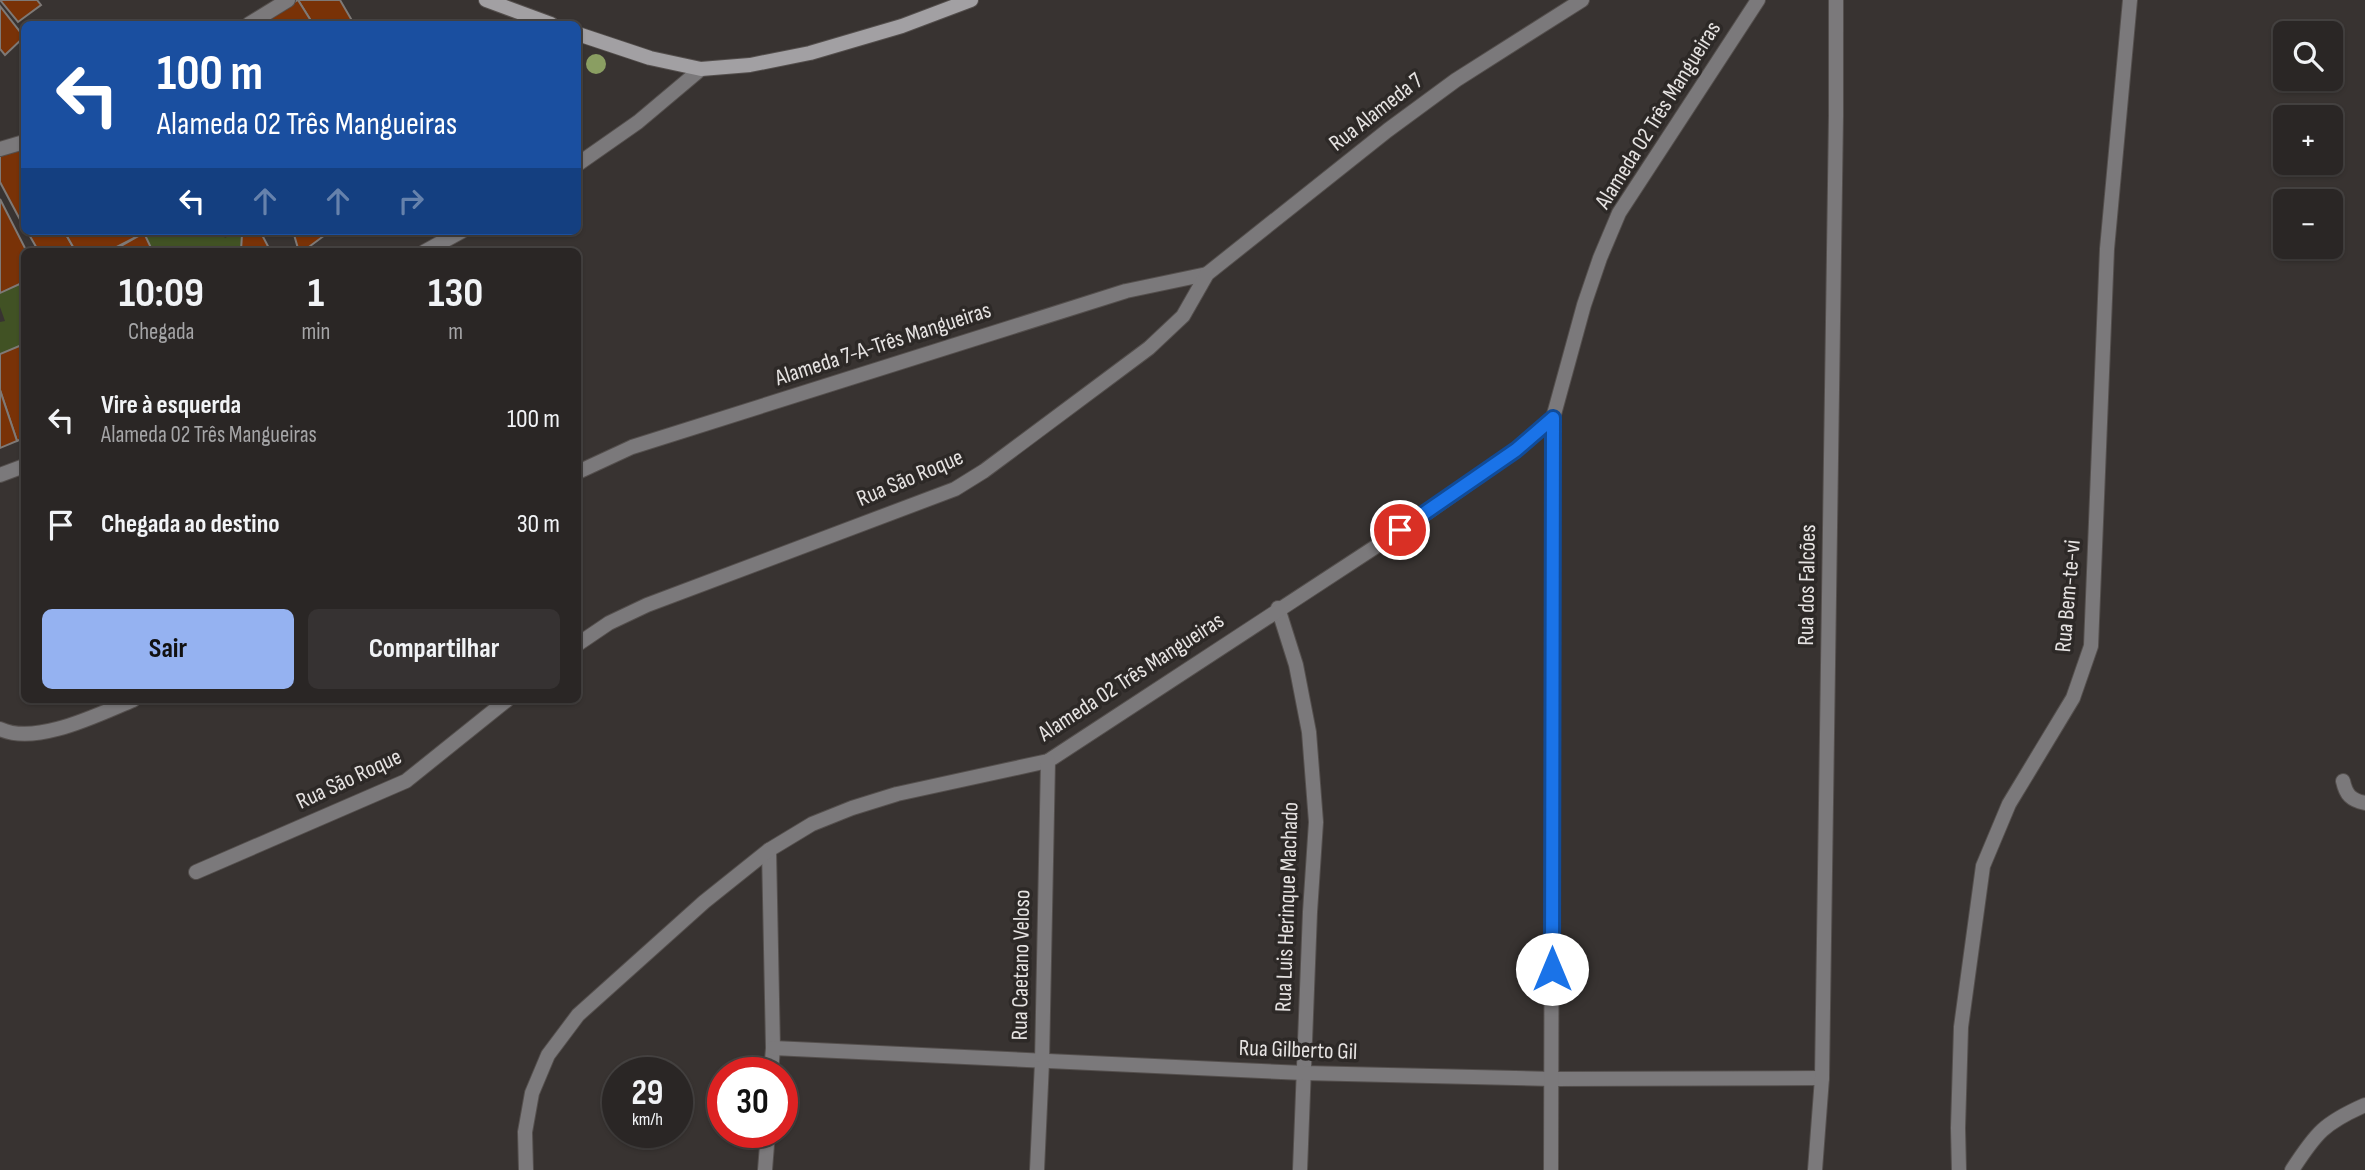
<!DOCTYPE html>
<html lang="pt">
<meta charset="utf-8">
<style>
body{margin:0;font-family:"Sofia Sans Condensed",sans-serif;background:#363232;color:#f1f3f6;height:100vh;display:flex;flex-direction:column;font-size:26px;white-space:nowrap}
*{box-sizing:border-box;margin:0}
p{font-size:23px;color:#a5a5a7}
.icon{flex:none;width:38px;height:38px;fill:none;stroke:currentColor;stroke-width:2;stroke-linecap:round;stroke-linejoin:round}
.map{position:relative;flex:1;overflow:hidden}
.drawer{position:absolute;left:21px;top:248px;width:560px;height:455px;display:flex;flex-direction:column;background:#2a2625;border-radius:10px;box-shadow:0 2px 5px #0004,0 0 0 2px #464342}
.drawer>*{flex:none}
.top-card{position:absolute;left:21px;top:21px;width:560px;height:214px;border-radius:10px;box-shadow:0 2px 5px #0004,0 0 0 2px #464342;background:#1a4fa0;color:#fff;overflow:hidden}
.buttons{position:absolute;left:2273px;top:21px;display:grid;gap:14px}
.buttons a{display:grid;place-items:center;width:70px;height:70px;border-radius:10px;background:#2a2625;box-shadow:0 2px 5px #0004,0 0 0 2px #464342;font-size:35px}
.speed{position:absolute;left:602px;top:1057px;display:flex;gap:14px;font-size:35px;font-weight:700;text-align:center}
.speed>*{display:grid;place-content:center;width:91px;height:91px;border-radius:50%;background:#2a2625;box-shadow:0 2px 5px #0004,0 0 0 2px #464342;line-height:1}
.speed small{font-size:18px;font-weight:400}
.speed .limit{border:10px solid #d22;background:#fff;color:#111}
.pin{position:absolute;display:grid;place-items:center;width:60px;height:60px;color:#fff;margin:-30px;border:4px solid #fff;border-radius:50%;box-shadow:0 2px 7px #0007}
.me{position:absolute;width:77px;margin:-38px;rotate:0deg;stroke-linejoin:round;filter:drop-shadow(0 0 5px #0008)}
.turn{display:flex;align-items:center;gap:24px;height:147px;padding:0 21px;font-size:32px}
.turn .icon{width:91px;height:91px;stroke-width:2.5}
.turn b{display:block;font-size:49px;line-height:60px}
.lanes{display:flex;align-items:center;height:66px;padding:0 21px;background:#0003;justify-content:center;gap:35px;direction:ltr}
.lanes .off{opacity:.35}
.eta{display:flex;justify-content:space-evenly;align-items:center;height:119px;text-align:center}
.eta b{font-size:42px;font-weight:700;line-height:49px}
.button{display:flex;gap:14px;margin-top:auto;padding:14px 21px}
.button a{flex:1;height:80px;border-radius:10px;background:#95b2f1;color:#111;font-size:28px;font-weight:700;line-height:80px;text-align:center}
.button a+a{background:#363232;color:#f1f3f6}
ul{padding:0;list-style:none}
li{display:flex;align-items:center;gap:21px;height:105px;padding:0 21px}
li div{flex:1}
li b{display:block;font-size:26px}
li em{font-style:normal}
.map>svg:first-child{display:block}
.green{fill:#415224}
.building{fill:#793207;stroke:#7e7976;stroke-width:2}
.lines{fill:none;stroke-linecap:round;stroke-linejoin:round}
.street-casing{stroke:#544f4d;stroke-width:16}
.secondary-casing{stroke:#544f4d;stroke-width:16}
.street{stroke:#7b797b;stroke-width:14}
.secondary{stroke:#a2a0a3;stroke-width:14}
.tree{fill:#8a9e62}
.route-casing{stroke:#114b97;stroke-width:18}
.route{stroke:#1a73e8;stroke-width:12}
.labels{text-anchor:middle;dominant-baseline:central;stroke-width:7;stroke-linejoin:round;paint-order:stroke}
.street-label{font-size:23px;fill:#e6e3e2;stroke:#2d2927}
</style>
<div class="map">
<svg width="2365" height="1170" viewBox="0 0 2365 1170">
<rect width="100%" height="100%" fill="#383331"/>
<g class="green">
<path d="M143 231H221L225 238 237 231H245L242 235 241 250 239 252H153Z"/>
<path d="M24 282V344L0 354V322L5 321 0 307V293Z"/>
</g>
<g class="building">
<path d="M0 0H37L41 5 18 22Z"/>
<path d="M298 0H340L354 24H313Z"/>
<path d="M298 0 313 24H270L266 18Z"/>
<path d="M0 6 24 37 5 55 0 49Z"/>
<path d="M19 150 24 160V227L0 182V152Z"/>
<path d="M0 199 27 252H24V282L0 293Z"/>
<path d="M27 231H64L76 252H39Z"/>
<path d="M64 231H143L144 233 107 252H76Z"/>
<path d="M251 231H260L271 252H239L241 250 242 235Z"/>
<path d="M293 231H323L325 235 302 252H299Z"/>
<path d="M144 233 153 252H115L114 250Z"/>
<path d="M24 344V438L17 441 0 390V354Z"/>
<path d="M0 390 17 441 0 448Z"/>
</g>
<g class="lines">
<defs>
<g id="street">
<path d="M249 24 288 0"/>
<path d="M0 149 24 142"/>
<path d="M578 164 638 122 701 69"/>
<path d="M424 252 462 231"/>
<path d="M578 472 632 447 1126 291 1207 274"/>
<path d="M0 475 24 466"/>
<path d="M1278 608 1296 665 1309 732 1316 822 1310 912 1300 1170"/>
<path d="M578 644 609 623 647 605 955 489 984 471 1149 348 1183 316 1207 274 1388 130 1456 80 1582 0"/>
<path d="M0 729C36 746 99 714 133 700"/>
<path d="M2343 781C2346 795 2351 800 2365 803"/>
<path d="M769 850 773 1048 771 1073"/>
<path d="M196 872 406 781 507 700"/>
<path d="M773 1048 1304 1073 1552 1079 1822 1078"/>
<path d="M526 1170 525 1132 532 1093 548 1055 578 1015 704 902 769 850 812 824 852 808 897 794 1048 761 1421 517 1516 450 1553 418"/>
<path d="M765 1170 768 1132"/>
<path d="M1037 1170 1042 1062 1048 761"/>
<path d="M1551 1170 1553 418 1584 305 1600 258 1619 213 1758 0"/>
<path d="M1815 1170 1822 1078 1836 115V0"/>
<path d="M1959 1170 1958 1128 1961 1027 1983 866 2009 804 2073 698 2091 646 2107 249 2130 0"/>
<path d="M2292 1170C2316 1133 2324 1123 2365 1105"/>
</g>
<g id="secondary">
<path d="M486 0 551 24"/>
<path d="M578 34 650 58 701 69 750 65 810 53 902 26 971 0"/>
</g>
</defs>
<use href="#street" class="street-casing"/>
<use href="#secondary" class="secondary-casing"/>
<use href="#street" class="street"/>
<use href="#secondary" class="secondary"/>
</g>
<circle class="tree" cx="596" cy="64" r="10"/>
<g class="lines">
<defs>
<path id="route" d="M1400 530 1516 450 1553 418 1552 969"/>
</defs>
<use href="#route" class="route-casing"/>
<use href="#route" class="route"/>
</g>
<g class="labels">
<g class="street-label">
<text transform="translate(1376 112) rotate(-38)">Rua Alameda 7</text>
<text transform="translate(1658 115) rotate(-58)">Alameda 02 Três Mangueiras</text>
<text transform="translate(883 344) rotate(-18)">Alameda 7-A-Três Mangueiras</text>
<text transform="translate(910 478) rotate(-23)">Rua São Roque</text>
<text transform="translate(1807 585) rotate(-89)">Rua dos Falcões</text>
<text transform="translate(2068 596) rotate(-85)">Rua Bem-te-vi</text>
<text transform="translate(1131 677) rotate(-33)">Alameda 02 Três Mangueiras</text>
<text transform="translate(349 779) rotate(-25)">Rua São Roque</text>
<text transform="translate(1287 907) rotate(-88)">Rua Luis Herinque Machado</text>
<text transform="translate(1021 965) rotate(-89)">Rua Caetano Veloso</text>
<text transform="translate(1298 1050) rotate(2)">Rua Gilberto Gil</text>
</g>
</g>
</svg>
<div class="buttons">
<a><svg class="icon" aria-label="search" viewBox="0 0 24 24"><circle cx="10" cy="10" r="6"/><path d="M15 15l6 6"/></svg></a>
<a>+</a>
<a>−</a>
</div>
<div class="speed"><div>29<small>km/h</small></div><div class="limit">30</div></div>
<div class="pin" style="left:1400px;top:530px;background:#d93025"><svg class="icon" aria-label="arrive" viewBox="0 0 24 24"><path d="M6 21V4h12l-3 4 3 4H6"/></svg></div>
<svg class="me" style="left:1552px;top:969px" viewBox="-20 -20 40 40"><circle r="19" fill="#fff"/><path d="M0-13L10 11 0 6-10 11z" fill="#1a73e8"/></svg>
<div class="top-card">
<div class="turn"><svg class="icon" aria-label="left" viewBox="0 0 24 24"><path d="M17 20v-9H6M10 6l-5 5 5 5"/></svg><div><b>100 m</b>Alameda 02 Três Mangueiras</div></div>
<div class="lanes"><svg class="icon" aria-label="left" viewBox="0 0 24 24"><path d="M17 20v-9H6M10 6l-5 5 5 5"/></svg><svg class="icon off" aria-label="ahead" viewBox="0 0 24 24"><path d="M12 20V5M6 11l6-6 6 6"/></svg><svg class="icon off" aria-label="ahead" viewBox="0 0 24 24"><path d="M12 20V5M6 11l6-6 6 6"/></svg><svg class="icon off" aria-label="right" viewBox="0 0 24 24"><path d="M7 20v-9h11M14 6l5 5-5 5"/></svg></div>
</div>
<section class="drawer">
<div class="eta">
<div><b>10:09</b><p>Chegada</p></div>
<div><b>1</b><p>min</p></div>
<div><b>130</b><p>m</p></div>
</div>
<ul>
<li><svg class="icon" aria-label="left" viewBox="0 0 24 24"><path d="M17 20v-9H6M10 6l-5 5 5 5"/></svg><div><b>Vire à esquerda</b><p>Alameda 02 Três Mangueiras</p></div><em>100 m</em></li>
<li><svg class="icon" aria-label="arrive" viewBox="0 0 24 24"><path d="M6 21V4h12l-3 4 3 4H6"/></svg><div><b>Chegada ao destino</b></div><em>30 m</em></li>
</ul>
<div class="button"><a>Sair</a><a>Compartilhar</a></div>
</section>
</div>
